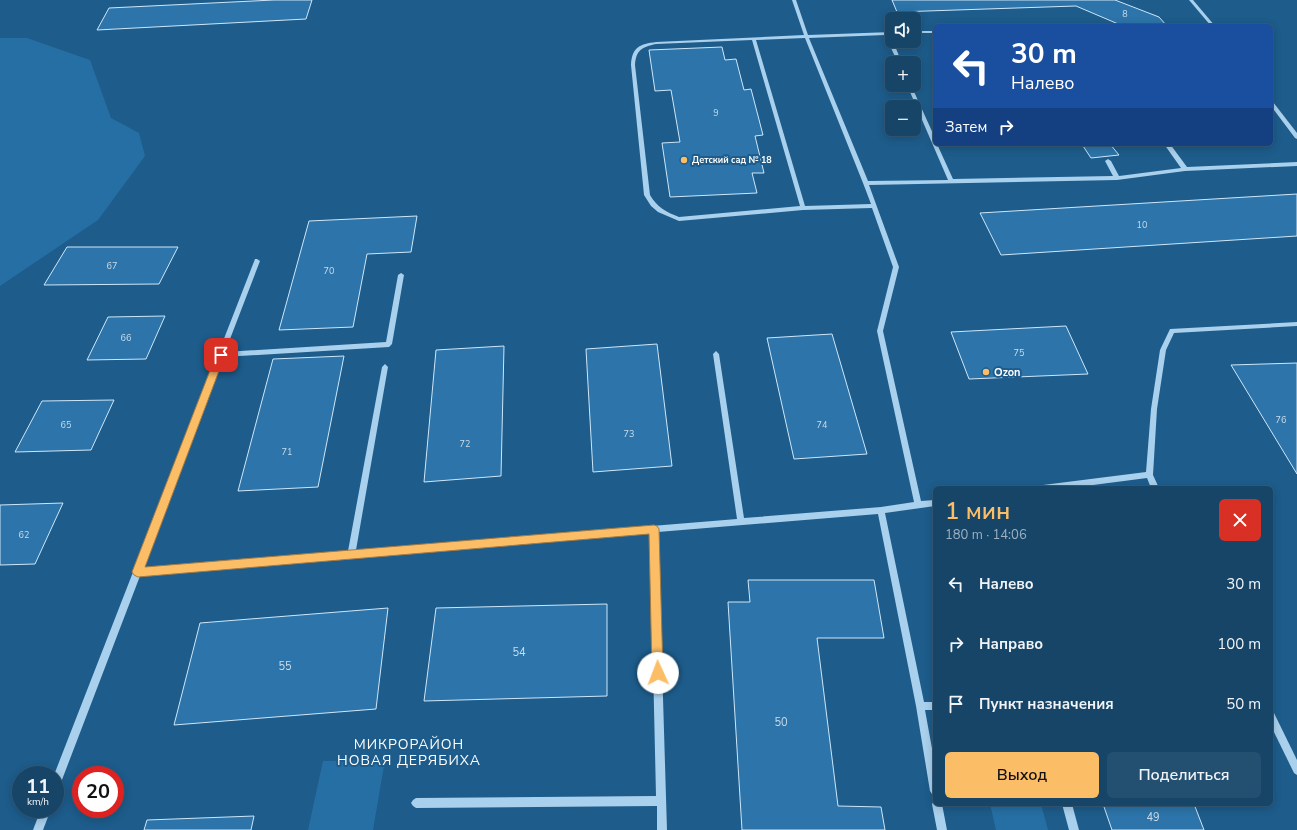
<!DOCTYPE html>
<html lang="ru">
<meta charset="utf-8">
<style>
body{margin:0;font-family:"Nunito Sans",sans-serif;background:#234f71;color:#f1f3f6;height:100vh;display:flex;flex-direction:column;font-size:15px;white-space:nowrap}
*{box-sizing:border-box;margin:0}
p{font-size:13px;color:#9eb1c0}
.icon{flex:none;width:22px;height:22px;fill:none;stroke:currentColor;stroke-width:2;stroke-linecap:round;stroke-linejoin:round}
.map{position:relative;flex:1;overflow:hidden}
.details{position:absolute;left:933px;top:486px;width:340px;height:320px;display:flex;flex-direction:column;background:#164568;border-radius:6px;box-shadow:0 2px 10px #0003,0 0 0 1px #355d7c}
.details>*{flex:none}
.top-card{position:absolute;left:933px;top:24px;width:340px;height:122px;border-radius:6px;box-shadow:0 2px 10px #0003,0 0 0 1px #355d7c;background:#1a4fa0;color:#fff;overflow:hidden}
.controls{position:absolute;left:885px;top:12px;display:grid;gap:8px}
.controls a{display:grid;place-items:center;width:36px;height:36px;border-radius:6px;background:#164568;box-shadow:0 2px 10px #0003,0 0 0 1px #355d7c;font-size:20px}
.speed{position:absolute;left:12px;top:766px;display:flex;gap:8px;font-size:20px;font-weight:700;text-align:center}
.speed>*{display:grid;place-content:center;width:52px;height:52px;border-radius:50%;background:#164568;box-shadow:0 2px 10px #0003,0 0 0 1px #355d7c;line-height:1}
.speed small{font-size:10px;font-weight:400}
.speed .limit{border:6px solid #d22;background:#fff;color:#111}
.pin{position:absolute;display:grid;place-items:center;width:34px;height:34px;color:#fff;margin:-17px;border-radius:8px;box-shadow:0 2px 6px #0006}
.me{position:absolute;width:44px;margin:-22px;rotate:358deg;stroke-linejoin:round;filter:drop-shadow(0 0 3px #0008)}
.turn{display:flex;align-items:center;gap:14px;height:84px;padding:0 12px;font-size:18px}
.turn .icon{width:52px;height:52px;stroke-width:2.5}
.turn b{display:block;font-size:28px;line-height:34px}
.then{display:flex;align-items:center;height:38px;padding:0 12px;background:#0003;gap:8px;font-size:15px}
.round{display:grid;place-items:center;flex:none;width:42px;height:42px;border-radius:6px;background:#234f71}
.overview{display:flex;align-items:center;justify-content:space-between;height:68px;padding:0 12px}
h1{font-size:24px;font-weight:600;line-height:30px;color:#fcbd67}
.primary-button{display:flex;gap:8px;margin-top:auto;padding:8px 12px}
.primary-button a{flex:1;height:46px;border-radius:6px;background:#fcbd67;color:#111;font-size:16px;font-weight:600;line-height:46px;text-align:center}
.primary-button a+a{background:#234f71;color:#f1f3f6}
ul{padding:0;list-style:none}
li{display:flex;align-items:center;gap:12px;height:60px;padding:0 12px}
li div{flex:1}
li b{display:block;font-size:15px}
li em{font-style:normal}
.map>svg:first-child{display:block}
.green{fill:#266fa4}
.building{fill:#2c74a9;stroke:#cee7f9}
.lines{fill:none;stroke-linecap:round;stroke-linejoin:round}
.minor{fill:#a9d0ec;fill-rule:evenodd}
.route{fill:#fcbd67;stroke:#a47b43}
.poi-dot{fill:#fcbd67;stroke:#1d5c8b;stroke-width:1.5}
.labels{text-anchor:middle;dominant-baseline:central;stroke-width:4;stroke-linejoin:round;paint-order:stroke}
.number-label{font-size:9px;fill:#cadcea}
.far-poi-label{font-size:9px;font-weight:bold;fill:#fff;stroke:#1d5c8b;text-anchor:start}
.poi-label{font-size:11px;font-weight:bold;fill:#fff;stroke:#1d5c8b;text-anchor:start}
.near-number-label{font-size:11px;fill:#cadcea}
.near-neighbourhood-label{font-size:14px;letter-spacing:1px;fill:#fff;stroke:#1d5c8b}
</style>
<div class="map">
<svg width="1297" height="830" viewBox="0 0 1297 830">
<rect width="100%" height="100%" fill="#1d5c8b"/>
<g class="green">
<path d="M0 38H27L90 60 111 118 139 133 145 156 98 220 0 286Z"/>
<path d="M385 760 373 830H308L323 761Z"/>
<path d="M990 804H1041L1048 830H996Z"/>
</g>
<g class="building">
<path d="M274 0H312L306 19 97 30 109 8Z"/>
<path d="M892 0H1115L1159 17 1167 26H1123L1076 6 897 12Z"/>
<path d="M722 47 725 60 736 59 744 90 751 89 763 135 755 136 764 173H752L757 193 670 197 662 143 680 142 671 90 655 91 649 50Z"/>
<path d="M1110 144 1119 155 1091 158 1083 146Z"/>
<path d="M1297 194V236L1001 255 980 213Z"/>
<path d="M417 216 411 252 367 254 353 327 279 330 309 221Z"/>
<path d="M67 247H178L159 284 44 285Z"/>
<path d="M165 316 146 359 87 360 108 317Z"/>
<path d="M1066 326 1088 374 969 379 951 332Z"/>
<path d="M832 334 867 454 794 459 767 338Z"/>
<path d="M657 344 672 466 593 472 586 349Z"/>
<path d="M504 346 501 476 424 482 436 350Z"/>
<path d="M344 356 318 487 238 491 273 359Z"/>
<path d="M1297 363V474L1231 365Z"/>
<path d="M114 400 91 450 15 452 42 401Z"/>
<path d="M63 503 35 564 0 565V505Z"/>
<path d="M748 580H874L884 638H817L838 806 881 807 885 830H742L728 602H750Z"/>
<path d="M607 604V696L424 701 436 608Z"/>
<path d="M388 608 376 709 174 725 200 623Z"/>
<path d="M1103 804H1194L1204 830H1112Z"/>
<path d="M254 816 251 830H144L147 820Z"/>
</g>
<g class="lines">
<g class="minor">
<path d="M792 0H796L808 35 892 32V34H890L902 63H898L885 35 809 38 868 181 948 180 907 85H911L935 138V144H937L953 179 1113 176 1105 161 1108 159 1111 161 1119 176 1181 168 1164 144H1170L1187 167 1297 162V166L1185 171 1117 180 869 185 899 267 883 331 921 501 935 500V506L885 513 924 702H935V710H925L935 765V796L932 794 930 791 916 706 878 514 658 532 667 830H657V806L416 808 413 806 411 803 413 800 416 798 656 796 650 533 140 576 60 785 58 788 55 790 54 775 255 259H257L260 261 225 352 386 342 398 275 401 273 404 275 392 344 389 347 223 357 143 568 348 551 382 367 385 364 388 367 356 550 737 519 713 354 716 351 719 354 744 518 881 507 914 502 877 331 893 267 872 208 803 210 679 221 658 212 651 206 644 195 631 65C632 47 640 44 656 42L804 35ZM805 38 863 183 871 204 805 206 756 40ZM752 40 800 206 679 217C666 212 657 207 650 195L635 65C636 50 642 47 656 44Z"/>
<path d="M1189 0H1193L1215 26H1211Z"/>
<rect x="914" y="31" width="21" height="2"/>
<path d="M1271 101 1273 102 1297 133V139L1295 138 1271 106Z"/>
<path d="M1297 322V326L1174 333 1166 350 1157 409 1153 475 1159 488H1151L1147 478 1070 488H1039L1040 486 1043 485 1146 472 1151 409 1160 350 1170 329Z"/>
<path d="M1271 712 1274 713 1297 760V775L1294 773 1271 726Z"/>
<path d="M935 800V804H942L947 830H937L932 804Z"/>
<path d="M1062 804H1072L1079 830H1069Z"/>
<path d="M41 809H51L43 830H33Z"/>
</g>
</g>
<path class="route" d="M221 351 225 355 145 567 654 525 657 526 659 529 663 673 662 677 658 679 654 677 652 673 649 534 138 577 134 575 132 572 216 355Z"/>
<g class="poi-dot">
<circle cx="684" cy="160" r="4"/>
<circle cx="986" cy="372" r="4"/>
</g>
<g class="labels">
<g class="number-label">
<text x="1125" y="14">8</text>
<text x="716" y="113">9</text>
<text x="1142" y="225">10</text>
<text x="112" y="266">67</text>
<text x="329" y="271">70</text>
<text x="126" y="338">66</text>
<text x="1019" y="353">75</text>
<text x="1281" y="420">76</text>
<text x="66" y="425">65</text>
<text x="822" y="425">74</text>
<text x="629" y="434">73</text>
<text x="465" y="444">72</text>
<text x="287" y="452">71</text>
<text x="24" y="535">62</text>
</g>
<g class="far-poi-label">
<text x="692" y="160">Детский сад № 18</text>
</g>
<g class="poi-label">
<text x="994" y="372">Ozon</text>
</g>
<g class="near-number-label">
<text x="519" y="652">54</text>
<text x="285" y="666">55</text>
<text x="781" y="722">50</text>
<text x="1153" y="817">49</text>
</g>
<g class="near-neighbourhood-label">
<text x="409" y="744">МИКРОРАЙОН<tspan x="409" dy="16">НОВАЯ ДЕРЯБИХА</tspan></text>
</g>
</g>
</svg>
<div class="controls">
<a><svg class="icon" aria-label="sound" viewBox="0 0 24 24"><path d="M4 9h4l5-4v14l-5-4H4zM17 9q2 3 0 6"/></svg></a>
<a>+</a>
<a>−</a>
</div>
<div class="speed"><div>11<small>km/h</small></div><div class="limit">20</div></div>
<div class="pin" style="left:221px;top:355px;background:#d93025"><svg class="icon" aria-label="arrive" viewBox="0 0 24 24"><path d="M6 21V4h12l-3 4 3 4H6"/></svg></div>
<svg class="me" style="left:658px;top:673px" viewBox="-20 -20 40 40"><circle r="19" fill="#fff"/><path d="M0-13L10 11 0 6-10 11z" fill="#fcbd67"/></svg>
<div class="top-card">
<div class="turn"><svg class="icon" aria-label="left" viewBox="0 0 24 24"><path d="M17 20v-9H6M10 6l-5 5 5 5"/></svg><div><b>30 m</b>Налево</div></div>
<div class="then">Затем<svg class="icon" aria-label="right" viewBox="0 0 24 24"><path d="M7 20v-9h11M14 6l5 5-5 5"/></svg></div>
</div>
<section class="details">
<div class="overview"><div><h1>1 мин</h1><p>180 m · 14:06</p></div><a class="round" style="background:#d93025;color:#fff"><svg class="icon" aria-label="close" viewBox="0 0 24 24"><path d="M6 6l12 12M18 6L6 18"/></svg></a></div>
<ul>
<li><svg class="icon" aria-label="left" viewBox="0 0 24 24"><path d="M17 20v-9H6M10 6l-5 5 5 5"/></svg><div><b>Налево</b></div><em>30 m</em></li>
<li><svg class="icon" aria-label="right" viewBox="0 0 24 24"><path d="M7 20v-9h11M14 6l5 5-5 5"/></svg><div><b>Направо</b></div><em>100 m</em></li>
<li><svg class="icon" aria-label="arrive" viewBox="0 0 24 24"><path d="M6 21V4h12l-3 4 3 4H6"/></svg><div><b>Пункт назначения</b></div><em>50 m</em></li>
</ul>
<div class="primary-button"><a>Выход</a><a>Поделиться</a></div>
</section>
</div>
